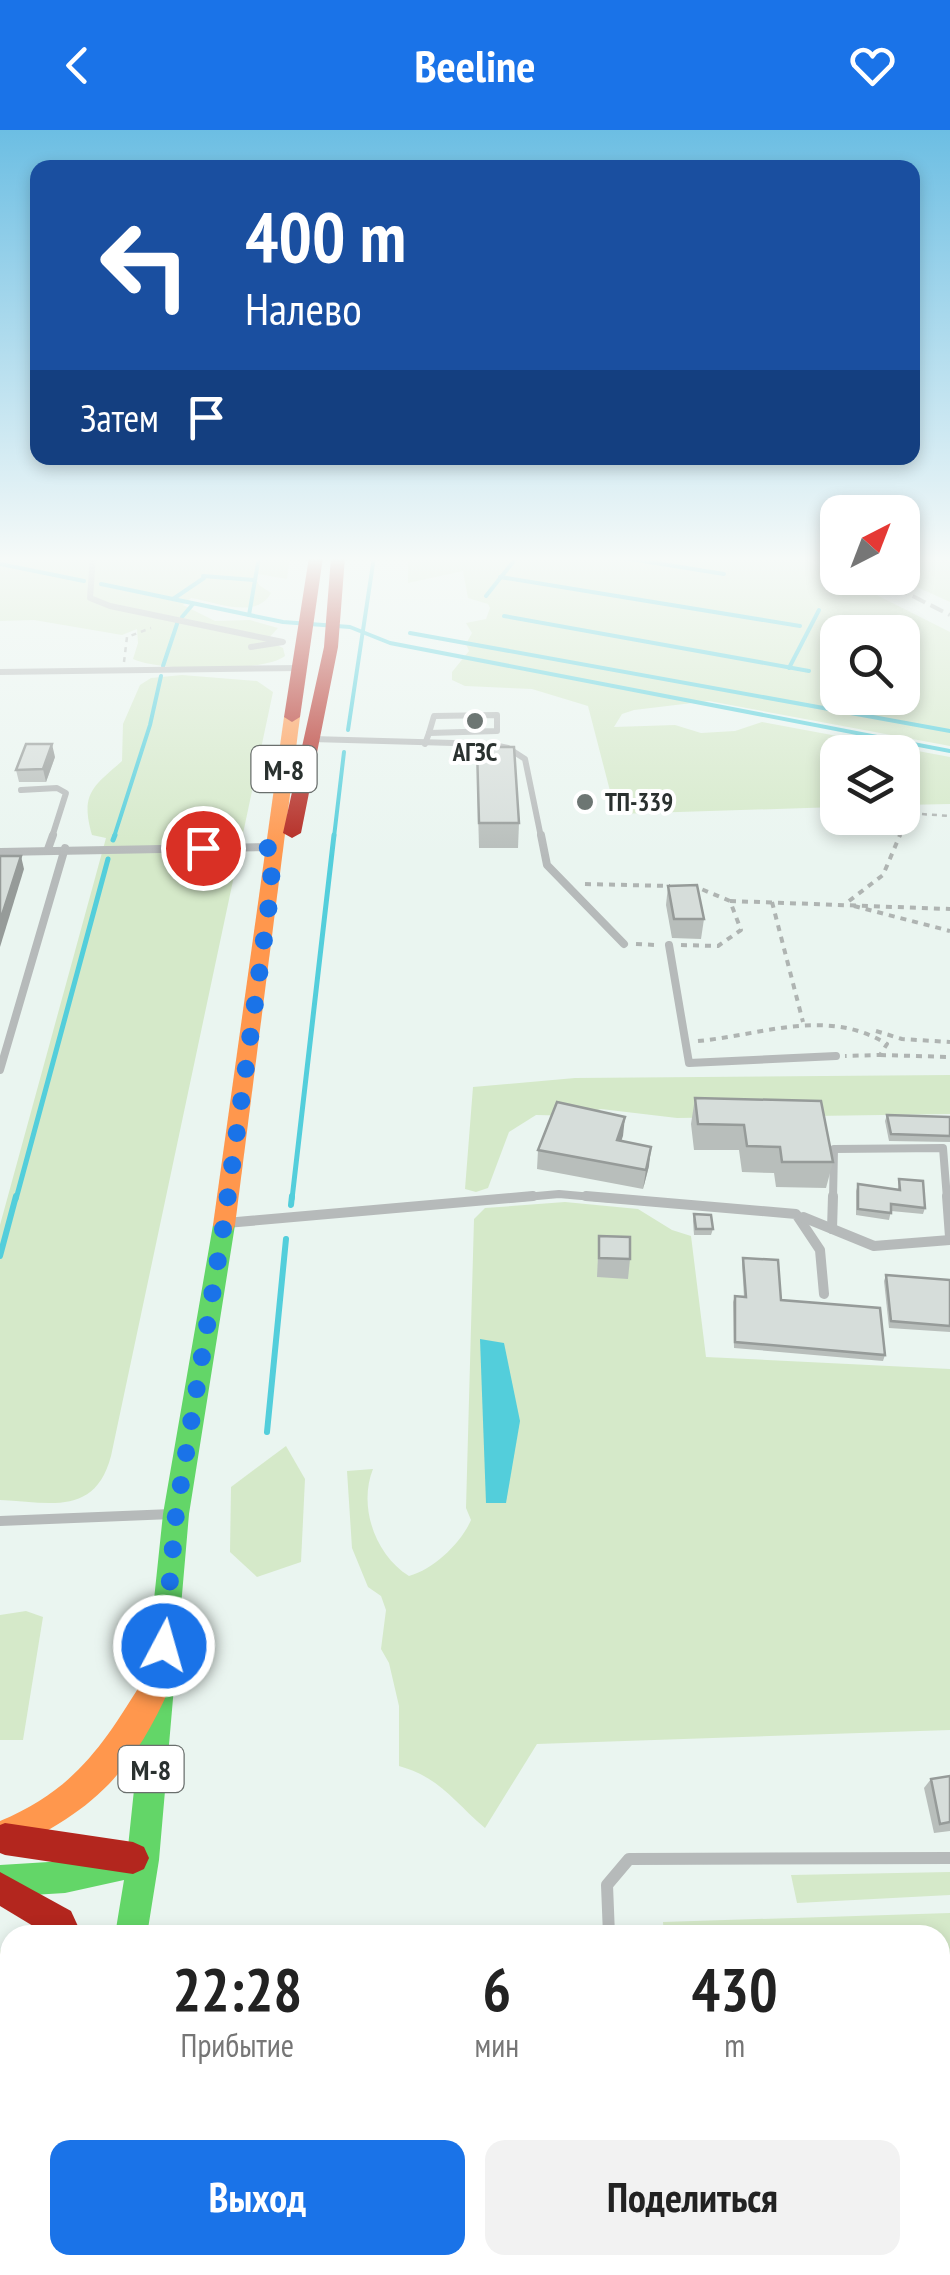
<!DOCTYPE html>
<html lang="ru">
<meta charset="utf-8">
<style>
body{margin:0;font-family:"PT Sans Narrow",sans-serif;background:#f2f2f2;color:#222;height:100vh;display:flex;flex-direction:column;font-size:38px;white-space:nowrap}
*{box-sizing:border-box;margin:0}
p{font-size:32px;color:#767676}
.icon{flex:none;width:55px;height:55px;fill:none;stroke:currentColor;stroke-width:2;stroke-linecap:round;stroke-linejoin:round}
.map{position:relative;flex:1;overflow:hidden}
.side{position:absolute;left:0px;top:1795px;width:950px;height:350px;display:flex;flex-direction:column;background:#fff;border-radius:30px 30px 0 0;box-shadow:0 5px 15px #0003}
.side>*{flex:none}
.top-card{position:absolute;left:30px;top:30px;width:890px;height:305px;border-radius:20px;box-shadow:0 5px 15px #0003;background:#1a4fa0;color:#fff;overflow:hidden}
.needle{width:65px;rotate:42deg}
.buttons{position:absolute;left:820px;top:365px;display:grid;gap:20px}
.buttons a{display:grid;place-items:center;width:100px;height:100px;border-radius:20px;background:#fff;box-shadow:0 5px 15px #0003;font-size:50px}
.pin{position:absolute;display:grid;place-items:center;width:85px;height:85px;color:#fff;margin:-42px;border:5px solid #fff;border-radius:50%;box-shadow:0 2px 10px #0007}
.me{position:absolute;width:110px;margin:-55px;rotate:6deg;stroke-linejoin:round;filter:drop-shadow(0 0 8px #0008)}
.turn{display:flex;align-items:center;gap:35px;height:210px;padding:0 50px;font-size:45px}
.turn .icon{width:130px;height:130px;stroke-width:2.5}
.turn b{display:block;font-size:70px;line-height:85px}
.then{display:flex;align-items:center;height:95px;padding:0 50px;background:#0003;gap:20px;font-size:38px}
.eta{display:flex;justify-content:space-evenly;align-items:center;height:170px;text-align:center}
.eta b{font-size:60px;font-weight:600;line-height:70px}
.action{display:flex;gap:20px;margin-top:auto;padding:20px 50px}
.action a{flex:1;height:115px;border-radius:20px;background:#1a73e8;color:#fff;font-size:40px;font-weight:600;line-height:115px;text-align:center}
.action a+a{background:#f2f2f2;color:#222}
header{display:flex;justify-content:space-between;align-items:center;height:130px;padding:0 50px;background:#1a73e8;color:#fff;font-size:45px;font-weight:600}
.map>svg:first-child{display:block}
.green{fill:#d5e9c9;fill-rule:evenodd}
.water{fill:#53cedb}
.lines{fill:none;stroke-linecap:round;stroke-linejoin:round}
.stream-far2{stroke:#53cedb;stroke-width:4}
.stream-far1{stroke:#53cedb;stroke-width:5}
.stream{stroke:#53cedb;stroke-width:6}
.path-far1{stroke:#afb4b2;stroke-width:2.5;stroke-dasharray:5 5;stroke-linecap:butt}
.path{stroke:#afb4b2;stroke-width:4;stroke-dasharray:6 6;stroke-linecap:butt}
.lane-far3{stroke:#b6baba;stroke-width:6}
.lane-far2{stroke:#b6baba;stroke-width:8}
.lane-far1{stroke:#b6baba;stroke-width:10}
.lane{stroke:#b6baba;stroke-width:12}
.street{fill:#b6baba;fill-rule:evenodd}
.fast{fill:#63d668;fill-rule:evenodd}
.slow{fill:#ff974d;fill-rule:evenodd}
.jam{fill:#b3261e;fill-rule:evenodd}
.rail{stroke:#aeb4b2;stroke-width:4;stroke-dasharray:14 6;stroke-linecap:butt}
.wall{fill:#b8bebb}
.shaded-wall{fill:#969b99}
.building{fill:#d6ddda;stroke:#969b99;stroke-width:2.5}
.route{stroke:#1a73e8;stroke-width:18;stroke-dasharray:0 32.4}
.poi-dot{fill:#6d7673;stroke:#fff;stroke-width:4}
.labels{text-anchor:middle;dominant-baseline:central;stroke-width:8;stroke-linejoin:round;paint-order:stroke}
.far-poi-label{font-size:25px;font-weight:bold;fill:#2a312f;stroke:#fff}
.shield{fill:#fff;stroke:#6a6f6d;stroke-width:2.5}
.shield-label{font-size:28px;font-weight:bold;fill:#2a312f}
</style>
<header><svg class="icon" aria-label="back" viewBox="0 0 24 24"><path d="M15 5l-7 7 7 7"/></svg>Beeline<svg class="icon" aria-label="heart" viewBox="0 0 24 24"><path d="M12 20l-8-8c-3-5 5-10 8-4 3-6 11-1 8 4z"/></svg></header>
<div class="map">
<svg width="950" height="2145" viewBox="0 0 950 2145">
<rect width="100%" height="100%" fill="#eaf5f0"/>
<g class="green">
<path d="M0 427H290L287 449 258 444 255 447 259 455 271 463C256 490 216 472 191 468L183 475 215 491 250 490 278 498 267 510 283 518 285 526C264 543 157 541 133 529L138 513 137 499 122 505 34 490 0 491Z"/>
<path d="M408 427H801L950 502V616L709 571 634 580 622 584 614 597 675 595 701 603 735 601 762 592 950 627V674L903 675 902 622H838L837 677 616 684 588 576 532 559 465 556 452 550V542L469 521 466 514 472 503 466 493 486 489 490 478 488 474 468 468 463 441 408 453ZM838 502H902V568H838Z"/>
<path d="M903 427H950V472L897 448H902Z"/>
<path d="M182 545 257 551 273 562 111 1326C95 1387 49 1372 0 1370V1095L106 708 92 705C80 663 93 657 122 631L123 594 140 555 151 548Z"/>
<path d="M950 945V984L677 988 601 979 580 986 536 985 509 1002 488 1058 476 1062 465 1059 473 957 575 948Z"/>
<path d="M565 1072 638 1079 672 1100 691 1106 706 1227 950 1239V1600L537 1614 485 1698C453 1671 441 1648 399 1636V1576L389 1533 381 1519 386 1480 381 1466 368 1457 352 1418 347 1341 373 1339C358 1376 375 1425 409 1446 434 1439 461 1413 471 1390L466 1378 474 1089 485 1078Z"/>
<path d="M286 1316 305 1349 301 1432 257 1447 230 1422 231 1357Z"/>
<path d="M26 1481 43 1487 23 1610H0V1485Z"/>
<path d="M950 1742V1765L797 1773 791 1745Z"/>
<path d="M950 1783V1844H940V1805H664L663 1792Z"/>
<path d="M0 1819C24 1853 6 1928 0 1967Z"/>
</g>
<path class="water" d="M480 1209 504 1213 520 1291 506 1373H486Z"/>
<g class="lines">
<g class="stream-far2">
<path d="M618 427 724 444"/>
<path d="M0 434 84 451"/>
<path d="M203 446 254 450"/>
<path d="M500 447 800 496"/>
<path d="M101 454 283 492 350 497 390 513 950 621"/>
<path d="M486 466 517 427"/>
<path d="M173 469 204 448"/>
<path d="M249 485 259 427"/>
<path d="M504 486 809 541"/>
<path d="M182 487 193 474"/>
<path d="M410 503 950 601"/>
<path d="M163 536 178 491"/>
<path d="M789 538 819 480"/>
<path d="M348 600 374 427"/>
<path d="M114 707 150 595 161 546"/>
<path d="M334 707 344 622"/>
</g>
<g class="stream-far1">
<path d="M113 710 115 705"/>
<path d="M16 1069 108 729"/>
<path d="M292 1069 334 705"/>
</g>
<g class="stream">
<path d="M291 1075 292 1066"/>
<path d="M0 1126 16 1066"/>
<path d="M267 1302 286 1109"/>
</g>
<g class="path-far1">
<path d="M124 532 127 507 151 498"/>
<path d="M900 707 907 683 950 686"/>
</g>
<g class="path">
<path d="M585 754 670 756"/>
<path d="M730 771 950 779"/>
<path d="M849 771 883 745 900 705"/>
<path d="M772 772 803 892"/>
<path d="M854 776 950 801"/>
<path d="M636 814 656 815"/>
<path d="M681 815 718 816 741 800 730 771 694 756"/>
<path d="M876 901 902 909 950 912"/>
<path d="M698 911C763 905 827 877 887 914L880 925 845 926"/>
<path d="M880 925 950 927"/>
</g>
<g class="lane-far3">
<path d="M93 427 90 468 110 476 283 512 251 517"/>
<path d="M0 542 300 538"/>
<path d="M497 585V601L429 603 434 586Z"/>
<path d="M312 609 489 614 508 618 525 629 541 707"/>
<path d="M425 614 429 603"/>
<path d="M21 660 57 658 66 663 52 707"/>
</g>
<g class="lane-far2">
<path d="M541 705 547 735 624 814"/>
<path d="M48 719 53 705"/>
<path d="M0 722 272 717"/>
<path d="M669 815 689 933 836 926"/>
<path d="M0 940 65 718"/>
<path d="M504 1069 559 1064 615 1069"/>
<path d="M833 1069 834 1019 943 1018 947 1069"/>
</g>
<g class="lane-far1">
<path d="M586 1066 796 1084 820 1120 824 1164"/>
<path d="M947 1066 950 1107"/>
<path d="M803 1087 874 1116 950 1110"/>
<path d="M226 1093 533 1066"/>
<path d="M832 1099 833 1066"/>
<path d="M0 1391 172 1384"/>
</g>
<g class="lane">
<path d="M609 1805 607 1755 629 1729 950 1728"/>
<path d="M940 2014H950"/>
<path d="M594 2145 899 2137"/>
</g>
<path class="street" d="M89 2135H277L281 2145H94Z"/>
<path class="fast" d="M224 1086 232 1089 235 1095 189 1384 159 1730 147 1805H115L124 1750 65 1763 0 1767V1735L65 1731 128 1717 163 1384 213 1095 216 1089Z"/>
<g class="slow">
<path d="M292 582 300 587 235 1095 232 1101H216L213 1095 284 587Z"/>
<path d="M155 1543 165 1547 170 1557C132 1645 87 1687 0 1723V1691C75 1660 104 1614 145 1547Z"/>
</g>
<g class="jam">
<path d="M309 427H323L300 587 292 592 284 587Z"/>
<path d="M331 427H345L338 517 301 703 292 708 283 703 324 517Z"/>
<path d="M5 1693 133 1712 144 1717 149 1728 144 1739 133 1744 5 1725 0 1723V1695Z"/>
<path d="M0 1742 71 1781 82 1805H48L0 1776Z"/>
<path d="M60 2135H98L97 2145H59Z"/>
</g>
<path class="rail" d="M877 448 950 485"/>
</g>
<g class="wall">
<path d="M55 627 46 652H19L16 640Z"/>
<path d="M477 642 519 693 518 718H479Z"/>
<path d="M668 756 704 789 701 809 672 808 666 775Z"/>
<path d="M695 968 833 1032 826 1058 776 1057 774 1043 742 1042 739 1020H694L691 994Z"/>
<path d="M887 985 950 987V1012L889 1011 885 991Z"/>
<path d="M625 987 621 1011 649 1036 643 1059 537 1039 538 1020Z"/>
<path d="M899 1049 925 1078 923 1084 891 1081 889 1090 856 1085V1061L858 1054 898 1060Z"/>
<path d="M694 1084 713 1099 711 1105H694L693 1091Z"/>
<path d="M599 1106 630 1129 628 1149 597 1147Z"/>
<path d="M743 1128 781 1170 885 1225 883 1231 734 1218 733 1172 735 1166 744 1167 742 1134Z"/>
<path d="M886 1145 950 1150V1202L889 1198 884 1151Z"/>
<path d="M950 1646V1701L934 1703 924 1658 931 1649Z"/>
</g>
<g class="shaded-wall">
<path d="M52 614 55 627 46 652 43 639Z"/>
<path d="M21 726 24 739 0 817V791Z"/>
<path d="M625 987 623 1006 615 1029 617 1010Z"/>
<path d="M651 1017 649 1036 643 1059 646 1040Z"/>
</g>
<g class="building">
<path d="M26 614H52L43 639 16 640Z"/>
<path d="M477 617H514L519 693H479Z"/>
<path d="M0 726H21L0 791Z"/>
<path d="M697 755 704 789H674L668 756Z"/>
<path d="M695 968 821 971 833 1032H782L780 1017 747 1016 744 995 698 994Z"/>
<path d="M557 972 625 987 617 1010 651 1017 646 1040 538 1020Z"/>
<path d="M887 985 950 987V1006L891 1004Z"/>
<path d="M899 1049 923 1051 925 1078 891 1074V1083L858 1079V1054L900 1060Z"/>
<path d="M694 1084 711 1085 713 1099H696Z"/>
<path d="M599 1106 630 1107V1129L599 1128Z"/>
<path d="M743 1128 778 1130 781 1170 880 1178 885 1225 735 1212V1166L746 1167Z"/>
<path d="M886 1145 950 1150V1196L891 1191Z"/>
<path d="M950 1646V1692L940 1694 931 1649Z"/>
</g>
<linearGradient id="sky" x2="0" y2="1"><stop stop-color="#6cbee3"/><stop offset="0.59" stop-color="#f6faf8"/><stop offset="1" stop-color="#f6faf8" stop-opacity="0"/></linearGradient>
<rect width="950" height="727" fill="url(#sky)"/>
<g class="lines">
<path class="route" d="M164 1516 176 1384 224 1093 271 760 272 718H203"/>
</g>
<g class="poi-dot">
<circle cx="475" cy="591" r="10"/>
<circle cx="585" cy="672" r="10"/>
</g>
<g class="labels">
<g class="far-poi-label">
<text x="475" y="622">АГЗС</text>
<text x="605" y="672" text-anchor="start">ТП-339</text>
</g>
<g class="shield">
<rect x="251.5" y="616" width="65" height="46" rx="8"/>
<rect x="118.5" y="1616" width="65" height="46" rx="8"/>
</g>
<g class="shield-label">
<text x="284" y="639">М-8</text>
<text x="151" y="1639">М-8</text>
</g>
</g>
</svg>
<div class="buttons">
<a><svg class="needle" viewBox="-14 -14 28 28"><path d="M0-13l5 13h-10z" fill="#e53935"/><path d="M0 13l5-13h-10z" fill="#767676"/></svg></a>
<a><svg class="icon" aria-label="search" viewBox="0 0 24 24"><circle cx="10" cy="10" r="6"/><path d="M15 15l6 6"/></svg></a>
<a><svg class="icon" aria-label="layers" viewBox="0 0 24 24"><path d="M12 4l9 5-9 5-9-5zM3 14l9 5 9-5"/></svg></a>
</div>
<div class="pin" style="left:203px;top:718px;background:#d93025"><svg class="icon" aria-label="arrive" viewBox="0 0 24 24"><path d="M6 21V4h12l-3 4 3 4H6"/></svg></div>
<svg class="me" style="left:164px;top:1516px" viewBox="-20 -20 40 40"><circle r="17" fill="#1a73e8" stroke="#fff" stroke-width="3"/><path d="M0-11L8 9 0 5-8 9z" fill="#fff"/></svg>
<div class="top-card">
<div class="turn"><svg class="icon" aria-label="left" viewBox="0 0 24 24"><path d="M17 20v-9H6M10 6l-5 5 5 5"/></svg><div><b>400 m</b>Налево</div></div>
<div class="then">Затем<svg class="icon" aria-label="arrive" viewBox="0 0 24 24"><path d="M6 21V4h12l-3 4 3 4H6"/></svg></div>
</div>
<section class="side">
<div class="eta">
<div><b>22:28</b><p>Прибытие</p></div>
<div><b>6</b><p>мин</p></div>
<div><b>430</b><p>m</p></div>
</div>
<div class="action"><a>Выход</a><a>Поделиться</a></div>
</section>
</div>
